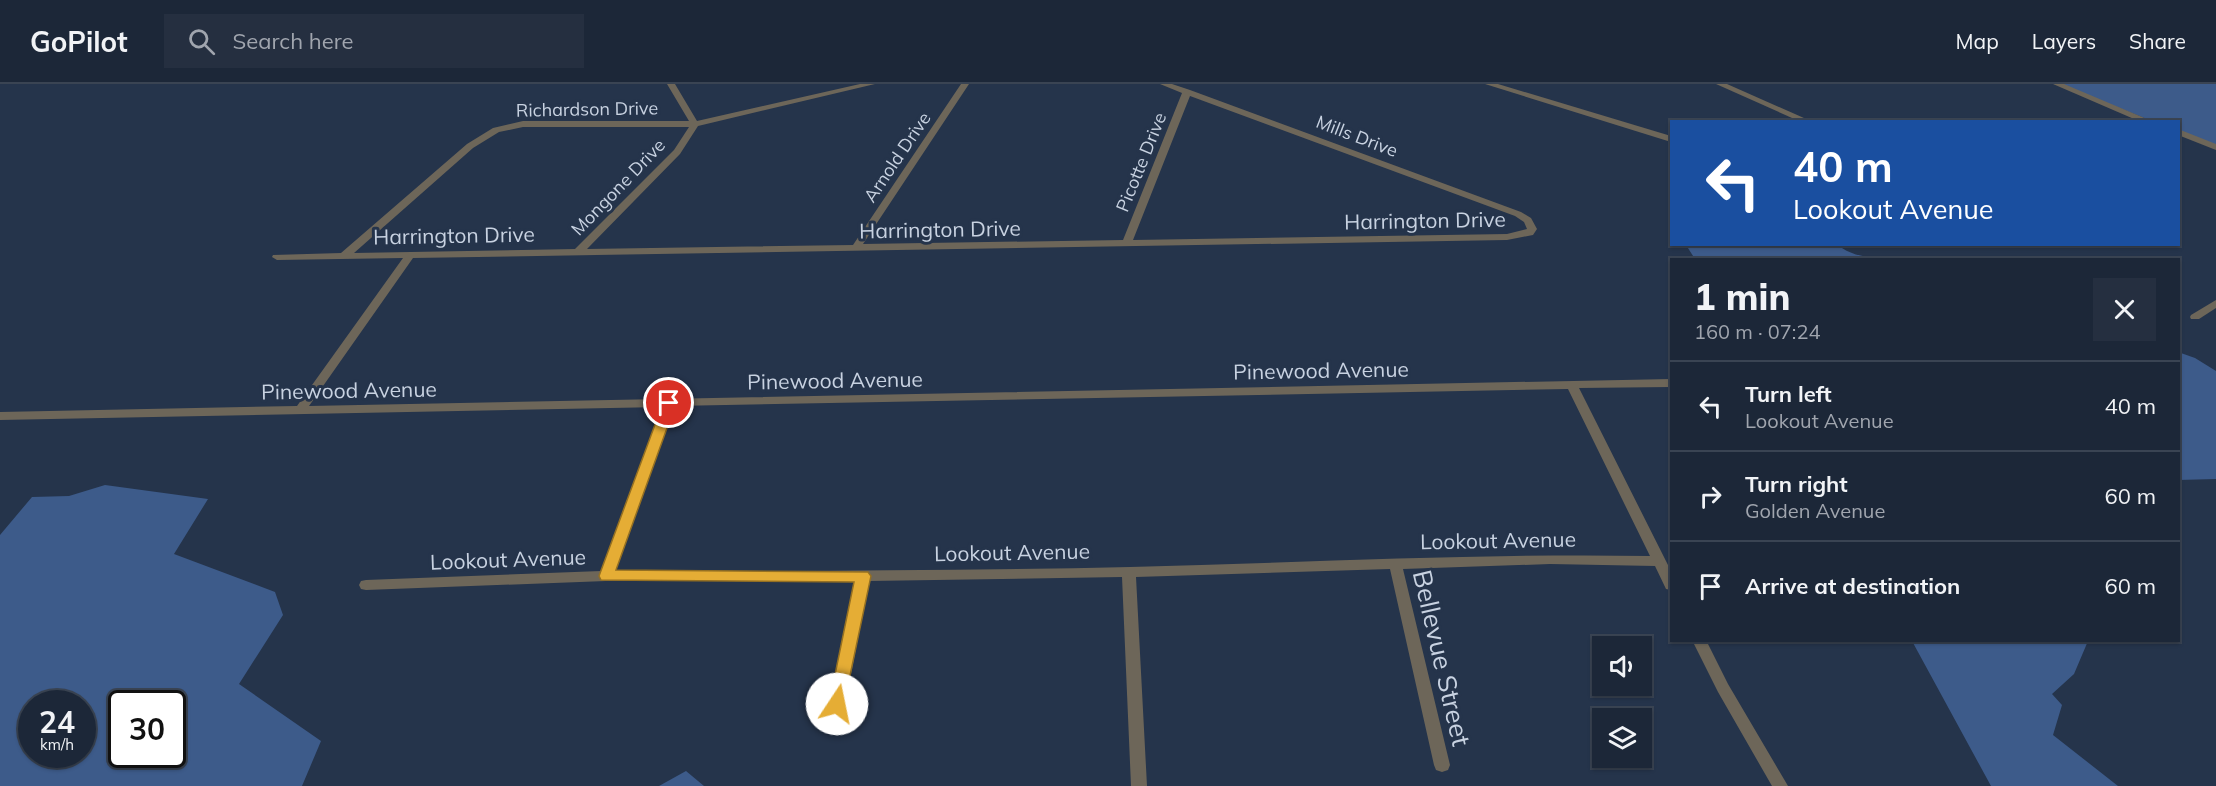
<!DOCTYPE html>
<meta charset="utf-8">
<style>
body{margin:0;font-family:Mulish,sans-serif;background:#252f40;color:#f1f3f6;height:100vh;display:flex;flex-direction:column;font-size:22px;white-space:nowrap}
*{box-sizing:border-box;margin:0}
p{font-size:20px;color:#a0a5ae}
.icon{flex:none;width:33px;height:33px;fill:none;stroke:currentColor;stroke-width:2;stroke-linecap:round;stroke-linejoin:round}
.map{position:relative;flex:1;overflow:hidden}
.details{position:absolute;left:1670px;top:174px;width:510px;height:384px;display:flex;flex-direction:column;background:#1c2738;border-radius:0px;box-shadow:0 2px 4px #0004,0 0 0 2px #3a4453}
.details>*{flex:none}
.banner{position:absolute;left:1670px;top:36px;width:510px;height:126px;border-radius:0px;box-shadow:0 2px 4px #0004,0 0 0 2px #3a4453;background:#1a4fa0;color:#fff;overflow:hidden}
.controls{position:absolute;left:1592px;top:552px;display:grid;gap:12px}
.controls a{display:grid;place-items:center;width:60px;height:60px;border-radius:0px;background:#1c2738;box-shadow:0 2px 4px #0004,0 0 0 2px #3a4453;font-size:30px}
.speed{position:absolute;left:18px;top:606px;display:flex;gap:12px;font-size:30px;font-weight:700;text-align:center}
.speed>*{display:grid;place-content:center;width:78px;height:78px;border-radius:50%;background:#1c2738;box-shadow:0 2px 4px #0004,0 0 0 2px #3a4453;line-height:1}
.speed small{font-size:15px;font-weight:400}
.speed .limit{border:3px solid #111;border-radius:9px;background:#fff;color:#111}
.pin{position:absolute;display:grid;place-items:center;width:51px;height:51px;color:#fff;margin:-26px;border:3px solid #fff;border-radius:50%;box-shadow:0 2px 6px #0007}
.me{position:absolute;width:66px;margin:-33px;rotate:11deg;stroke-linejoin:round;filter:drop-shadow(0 0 4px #0008)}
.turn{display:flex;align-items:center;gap:21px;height:126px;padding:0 24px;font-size:27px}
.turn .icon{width:78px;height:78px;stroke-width:2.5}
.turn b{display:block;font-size:42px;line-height:51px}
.round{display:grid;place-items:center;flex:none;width:63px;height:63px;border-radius:0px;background:#252f40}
.head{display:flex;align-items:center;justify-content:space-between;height:102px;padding:0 24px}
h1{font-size:36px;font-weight:800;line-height:45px}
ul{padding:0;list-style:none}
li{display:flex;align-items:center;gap:18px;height:90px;padding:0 24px;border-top:2px solid #3a4453}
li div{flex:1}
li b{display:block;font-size:22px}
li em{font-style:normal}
header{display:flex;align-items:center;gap:36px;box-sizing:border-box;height:84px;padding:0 30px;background:#1c2738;border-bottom:2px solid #3a4453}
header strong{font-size:28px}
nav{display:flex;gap:33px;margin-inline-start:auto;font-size:21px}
.search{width:420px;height:54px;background:#252f40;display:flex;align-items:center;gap:15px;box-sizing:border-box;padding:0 21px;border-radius:0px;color:#a0a5ae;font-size:22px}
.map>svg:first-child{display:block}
.green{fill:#3d5b8a;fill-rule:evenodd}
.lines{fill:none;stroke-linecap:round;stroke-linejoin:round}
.minor{fill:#6d6659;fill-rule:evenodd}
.route{fill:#e5ad35;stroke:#957022;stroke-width:1.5}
.labels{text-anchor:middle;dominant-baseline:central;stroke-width:6;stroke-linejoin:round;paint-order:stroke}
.far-street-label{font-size:18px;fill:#c8d2e1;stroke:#25344b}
.street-label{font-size:21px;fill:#c8d2e1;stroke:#25344b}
.near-street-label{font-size:26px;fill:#c8d2e1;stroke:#25344b}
</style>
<header>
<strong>GoPilot</strong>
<div class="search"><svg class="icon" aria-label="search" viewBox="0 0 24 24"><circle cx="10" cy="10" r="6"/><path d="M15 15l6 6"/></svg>Search here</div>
<nav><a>Map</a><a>Layers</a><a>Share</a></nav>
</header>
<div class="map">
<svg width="2216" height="702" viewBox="0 0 2216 702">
<rect width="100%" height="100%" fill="#25344b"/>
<g class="green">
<path d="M2059 0H2216V62L2178 48V38L2152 37Z"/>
<path d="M1686 161H1838C1851 172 1867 173 1884 175H1695Z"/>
<path d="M2178 268 2195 274 2216 287V395L2178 396Z"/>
<path d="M105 401 208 415 174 470 275 508 283 531 239 600 321 657 302 702H0V451L32 413 69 412ZM32 620H82V670H32ZM122 620H172V670H122Z"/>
<path d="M1912 557H2088L2074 590 2052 610 2062 621 2053 651 2118 702H1991Z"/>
<path d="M686 687 704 702H659Z"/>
</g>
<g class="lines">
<g class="minor">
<path d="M667 0H675L697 37 860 0H875L698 42 680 70 587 165 853 161 961 0H969L863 160 1123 156 1182 9 1160 0H1172L1190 6 1521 128 1531 134 1537 145 1533 151 1507 156 413 174 309 322 1671 295V303L1579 304 1671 487V506L1666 505 1655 482 1550 480 1403 485 1450 681 1448 686 1442 688 1436 686 1434 681 1390 485 1136 493 1147 702H1131L1122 493 869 497 841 642 838 647 833 648 828 647 825 642 855 497H606L366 506 361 505 359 501 361 497 366 496 601 487 662 323 0 336V328L297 322 403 174 277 176 272 173 273 171 341 169 467 60 493 44 523 37H689ZM1190 12 1515 132 1524 138 1527 145 1507 150 1133 156ZM523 43H689L674 66 575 165 354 169 473 64 499 48ZM1568 305 1650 472C1476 469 1303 479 1130 483 958 487 786 487 615 487L674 322Z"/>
<path d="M1485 0H1498L1671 52V58Z"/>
<path d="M1716 0H1727L1813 38H1801Z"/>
<path d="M2053 0H2064L2154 38H2141Z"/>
<path d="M2178 45 2216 60V66L2178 51Z"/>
<path d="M2216 216V224L2199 235H2191L2190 233 2191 231Z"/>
<path d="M1692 556H1706L1728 600 1788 702H1772L1718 608Z"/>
</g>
</g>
<path class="route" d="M669 314 676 319 616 486 868 488 871 492 843 625 837 627 831 625 829 620 854 498 601 496 599 492 663 319Z"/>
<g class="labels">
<g class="far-street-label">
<text transform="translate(587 25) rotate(-1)">Richardson Drive</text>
<text transform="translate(1357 52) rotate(21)">Mills Drive</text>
<text transform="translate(897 73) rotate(-56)">Arnold Drive</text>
<text transform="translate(1141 78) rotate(-68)">Picotte Drive</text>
<text transform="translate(618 103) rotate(-46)">Mongone Drive</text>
</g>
<g class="street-label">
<text transform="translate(1425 136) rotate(-1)">Harrington Drive</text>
<text transform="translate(940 145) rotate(-1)">Harrington Drive</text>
<text transform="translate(454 151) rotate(-1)">Harrington Drive</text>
<text transform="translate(1321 286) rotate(-1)">Pinewood Avenue</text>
<text transform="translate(835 296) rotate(-1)">Pinewood Avenue</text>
<text transform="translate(349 306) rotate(-1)">Pinewood Avenue</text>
<text transform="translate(1498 456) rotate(-1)">Lookout Avenue</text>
<text transform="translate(1012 468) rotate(-1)">Lookout Avenue</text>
<text transform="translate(508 475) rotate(-2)">Lookout Avenue</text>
</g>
<g class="near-street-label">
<text transform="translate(1442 574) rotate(77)">Bellevue Street</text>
</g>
</g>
</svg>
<div class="controls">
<a><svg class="icon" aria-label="sound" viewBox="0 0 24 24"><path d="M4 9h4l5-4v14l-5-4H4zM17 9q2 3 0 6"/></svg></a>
<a><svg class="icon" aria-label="layers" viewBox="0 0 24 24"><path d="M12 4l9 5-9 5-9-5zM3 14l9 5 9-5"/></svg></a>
</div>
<div class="speed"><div>24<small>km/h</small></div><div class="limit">30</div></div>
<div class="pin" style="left:669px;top:319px;background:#d93025"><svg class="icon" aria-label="arrive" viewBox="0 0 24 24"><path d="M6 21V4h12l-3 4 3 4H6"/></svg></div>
<svg class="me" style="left:837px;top:620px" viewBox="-20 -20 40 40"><circle r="19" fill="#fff"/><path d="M0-13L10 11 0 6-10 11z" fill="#e5ad35"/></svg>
<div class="banner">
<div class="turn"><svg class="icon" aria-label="left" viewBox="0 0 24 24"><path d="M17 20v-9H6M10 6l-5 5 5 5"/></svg><div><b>40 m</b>Lookout Avenue</div></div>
</div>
<section class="details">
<div class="head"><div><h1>1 min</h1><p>160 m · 07:24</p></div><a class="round"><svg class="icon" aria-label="close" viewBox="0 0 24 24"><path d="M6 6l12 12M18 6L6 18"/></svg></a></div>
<ul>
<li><svg class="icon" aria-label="left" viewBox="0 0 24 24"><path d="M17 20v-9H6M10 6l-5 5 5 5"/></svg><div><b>Turn left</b><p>Lookout Avenue</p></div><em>40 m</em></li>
<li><svg class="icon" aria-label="right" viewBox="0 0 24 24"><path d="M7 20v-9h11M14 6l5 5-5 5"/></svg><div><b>Turn right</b><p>Golden Avenue</p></div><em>60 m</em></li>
<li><svg class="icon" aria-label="arrive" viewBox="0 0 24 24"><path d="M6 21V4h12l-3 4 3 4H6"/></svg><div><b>Arrive at destination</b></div><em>60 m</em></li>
</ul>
</section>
</div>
